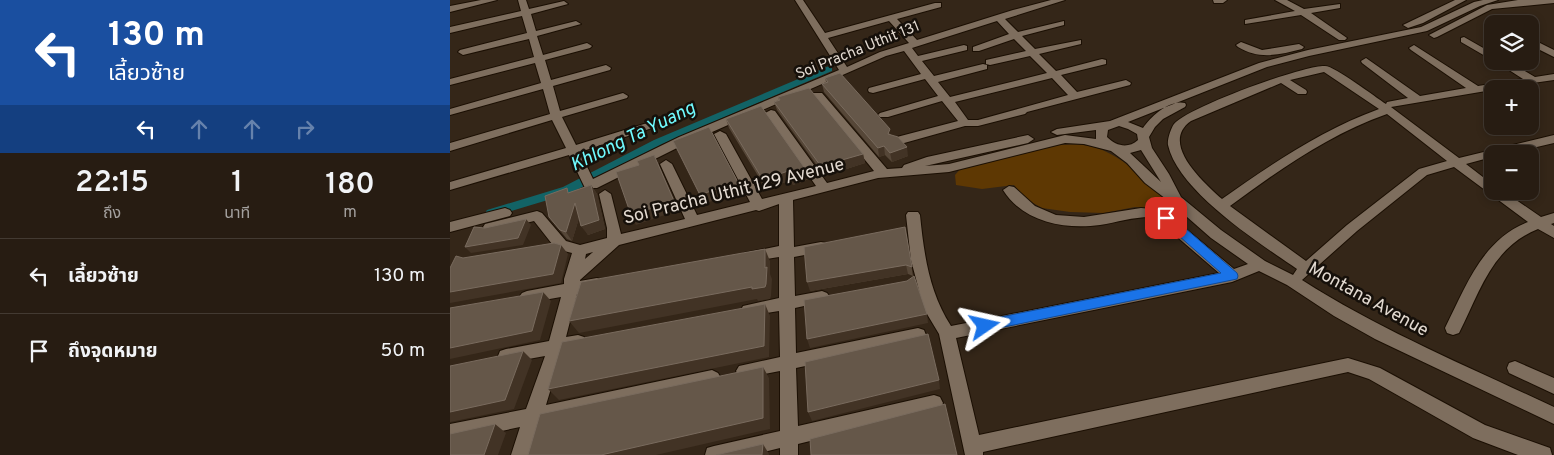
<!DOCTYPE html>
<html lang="th">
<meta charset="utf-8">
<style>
body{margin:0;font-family:Overpass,"Noto Sans Thai",sans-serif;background:#332920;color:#f1f3f6;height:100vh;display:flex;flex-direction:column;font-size:19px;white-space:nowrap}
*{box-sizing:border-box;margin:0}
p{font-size:16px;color:#a4a19f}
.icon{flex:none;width:28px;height:28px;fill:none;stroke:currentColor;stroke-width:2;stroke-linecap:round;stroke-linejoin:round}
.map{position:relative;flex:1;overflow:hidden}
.side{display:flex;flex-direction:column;background:#271c12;width:450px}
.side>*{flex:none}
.banner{background:#1a4fa0;color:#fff;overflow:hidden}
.buttons{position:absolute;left:1034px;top:15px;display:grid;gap:10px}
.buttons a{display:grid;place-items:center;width:55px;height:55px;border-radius:10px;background:#271c12;box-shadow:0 2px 8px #0003,0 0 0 1px #433a32;font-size:25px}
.pin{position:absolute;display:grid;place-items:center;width:42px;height:42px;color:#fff;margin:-21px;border-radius:10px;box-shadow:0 2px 8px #0006}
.me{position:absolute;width:55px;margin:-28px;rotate:79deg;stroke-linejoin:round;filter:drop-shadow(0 0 4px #0008)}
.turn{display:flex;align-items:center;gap:18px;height:105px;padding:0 25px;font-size:22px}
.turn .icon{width:65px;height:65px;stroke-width:2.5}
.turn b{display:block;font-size:35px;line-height:42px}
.lanes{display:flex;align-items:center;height:48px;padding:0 25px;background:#0003;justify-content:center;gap:25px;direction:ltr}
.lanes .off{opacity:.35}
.eta{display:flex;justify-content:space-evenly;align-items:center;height:85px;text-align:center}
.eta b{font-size:30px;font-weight:600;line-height:35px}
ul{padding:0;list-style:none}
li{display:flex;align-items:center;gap:15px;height:75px;padding:0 25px;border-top:1px solid #433a32}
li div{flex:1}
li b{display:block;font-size:19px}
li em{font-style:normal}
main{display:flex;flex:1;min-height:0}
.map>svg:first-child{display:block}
.green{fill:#5e3803}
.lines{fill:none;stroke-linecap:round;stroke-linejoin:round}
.canal{fill:#126366;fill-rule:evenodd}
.minor-casing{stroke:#1b0f03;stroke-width:2}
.minor{fill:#7e6e5e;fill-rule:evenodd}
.wall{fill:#564738}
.shaded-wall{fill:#423325}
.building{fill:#655749;stroke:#796b5e}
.route{fill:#1a73e8;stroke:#114b97}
.labels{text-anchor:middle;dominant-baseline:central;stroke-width:5;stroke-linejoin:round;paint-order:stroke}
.far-street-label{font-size:15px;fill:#e3dad1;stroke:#16100a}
.street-label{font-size:18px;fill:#e3dad1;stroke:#16100a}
.water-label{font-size:19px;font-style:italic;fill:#70fbff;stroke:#16100a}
</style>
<main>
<section class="side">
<div class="banner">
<div class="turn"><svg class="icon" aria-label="left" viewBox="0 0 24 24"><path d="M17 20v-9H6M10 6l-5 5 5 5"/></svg><div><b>130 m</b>เลี้ยวซ้าย</div></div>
<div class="lanes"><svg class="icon" aria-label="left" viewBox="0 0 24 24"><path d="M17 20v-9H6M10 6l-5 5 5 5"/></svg><svg class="icon off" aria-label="ahead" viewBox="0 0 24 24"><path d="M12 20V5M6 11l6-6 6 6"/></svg><svg class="icon off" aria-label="ahead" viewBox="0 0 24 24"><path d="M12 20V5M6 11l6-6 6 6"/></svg><svg class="icon off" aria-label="right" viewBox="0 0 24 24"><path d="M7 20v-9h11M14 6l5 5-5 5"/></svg></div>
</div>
<div class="eta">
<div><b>22:15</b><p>ถึง</p></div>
<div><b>1</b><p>นาที</p></div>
<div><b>180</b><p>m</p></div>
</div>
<ul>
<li><svg class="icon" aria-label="left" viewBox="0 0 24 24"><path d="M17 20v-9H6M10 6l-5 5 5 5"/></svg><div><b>เลี้ยวซ้าย</b></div><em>130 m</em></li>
<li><svg class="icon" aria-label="arrive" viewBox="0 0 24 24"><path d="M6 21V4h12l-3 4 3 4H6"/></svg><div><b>ถึงจุดหมาย</b></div><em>50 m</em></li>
</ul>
</section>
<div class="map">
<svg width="1104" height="455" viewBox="0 0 1104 455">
<rect width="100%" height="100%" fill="#342618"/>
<path class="green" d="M606 145C615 145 624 144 633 145 671 149 701 187 727 212L685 207 654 213 620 212 592 208 576 199 564 185 532 189 506 185 505 175 512 167Z"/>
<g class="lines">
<path class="canal" d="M379 66 382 67V71L212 144 121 193 41 217 35 213 37 210 113 187 204 140Z"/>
<defs>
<g id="minor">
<path d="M31 0H47L0 12V6Z"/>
<path d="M68 0H76L79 9 114 1 118 4 81 14 86 31 126 21 131 24 87 36 93 55 137 43 142 46 140 48 95 60 101 80 156 65 161 68 160 70 103 86 110 111 173 93 178 96 177 98 112 117 126 145 194 124 198 123 204 126 202 128 130 152 143 179 229 137 389 70 345 0H353L375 33 485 3H491V7L447 19 467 40 563 10 601 0H615L555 19 568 32 614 21V25L572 36 585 49 631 40V44L589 54 606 71 652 59 656 60V64L611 75 627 92 676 80 681 83 680 85 577 112 575 114 528 126H515L447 145 441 141 443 138 508 121 492 101 438 117H430L428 115 430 113 488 96 475 79 423 93 419 92 418 90 419 88 471 74 454 51 436 56 237 143 147 188H135L119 155 0 190V182L116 148 102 120 0 151V143L100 114 93 89 0 115V109L91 83 85 63 0 85V79L84 57 79 39 13 55 8 52 10 50 77 33 72 16 0 33V27L71 11ZM439 21 459 43 430 52 397 67 378 38ZM547 21 559 34 523 47V51H529L564 39 576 51 536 60V64L540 65 580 56 597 73 500 97 488 82 537 69V65L533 64 484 76 472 61 517 50V46L514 45 468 56 462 48ZM602 78 618 95 528 120H518L505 102Z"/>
<path d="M763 0H777L773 3H764Z"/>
<path d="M825 0H837L854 9 890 4V8L861 13 897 38 895 40H889L851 15 795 24V20L845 11Z"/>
<path d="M1005 0H1016L973 23 958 28 953 25Z"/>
<path d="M1033 0H1048L1030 6 977 31 859 56 817 67 678 122 693 128C701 116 720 99 735 103L736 105 735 107 713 119 705 127 699 137 702 148 719 174 731 197 771 230 815 261 843 275 847 269C809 243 728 191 718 145 717 140 721 128 724 124 737 108 853 65 875 66 885 66 925 97 936 104L937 102 958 98 912 63 911 61 916 58 970 96 1016 88 961 50 959 48 964 45 1028 86 1073 79 1045 61H1058L1085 77 1104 74V80L1042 89V90L941 107 1009 158 1104 135V143L1057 154H1042V157L1016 164 1042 184V191H1053L1091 217 1104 213V223L1101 224 1104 226V238L1088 229C1041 248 1030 292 1009 333L1003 335 997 333 995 328C1016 286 1032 240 1078 222L1004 167 977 175 907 231 852 280C932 331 1019 367 1104 407V424L925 339 884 316 837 285 809 271 782 282 506 338 529 435 898 358 930 368 1035 425 1100 448 1102 455H1068L1023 438 919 379 898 372 533 452V455H515L489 334 474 309 461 260 456 215 458 212H468L470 215C474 254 479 292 501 326L769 273 704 217C686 216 668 222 650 225 615 230 573 222 553 190L559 186 564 187 585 206 606 215 634 217 691 208 713 210 784 269 798 264 761 238 720 202 695 183 677 163 661 151 634 144 615 143 499 172 428 178 343 200 344 247 371 242 376 243 378 247 376 251 344 257 345 296 372 291 377 293 380 297 377 301 345 308 346 353 468 328 474 330 476 335 474 340 468 342 346 368 348 426 484 395 490 397 493 403 490 409 348 444V455H330V448L302 455H255L257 448 264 446 330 431V371L295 378 289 376 286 371 289 366 330 357 329 311 299 316 293 314 291 310 293 306 329 298V257L299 262 294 261 292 257 294 253 329 246V204L309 211 306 210 169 245 130 280V281L147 278 152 280 155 284 152 288 127 294 116 337 128 335 134 337 136 342 134 347 112 352 96 405 262 370 268 373 271 378 268 383 90 422 79 455H61L70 427 0 442V424L76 409 95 356 56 363 50 361 48 356 50 351 56 349 99 341 111 297 77 303 72 301 69 297 72 293 77 291 114 284V279L122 253 106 249 84 221 40 232 35 230 33 227 35 224 87 211 92 213 116 241 130 245 157 238V228L149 194 155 190 161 194 171 234 235 219 210 164 216 160 222 164 247 215 300 202 264 134 270 131 276 134 312 199 366 186 315 113 321 110 325 111 377 183 424 171 364 97 363 95 364 93H372L437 169 452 168 454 165 477 157 578 135 584 139 578 143 475 166 499 164 615 135 646 139V130L607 135 601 132 607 129 660 121 809 63 858 50 971 27 1024 2ZM874 72 929 109C871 130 822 164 772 199 754 183 709 143 741 121L831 83 848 94H856L857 92 856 90 840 80ZM937 114 997 161 969 169 897 225 856 261 780 206C829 170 878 135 937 114ZM669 126 678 129 687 134 688 140C678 149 666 146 657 137L658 130ZM691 150 711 182 680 153ZM143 252 135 259 136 254Z"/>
<path d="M1068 0H1104V3L1042 9 987 37 984 38 979 35 1037 5Z"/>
<path d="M1014 37 1042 53V60L1011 42V38Z"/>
<path d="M1080 38 1104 50V57L1080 45Z"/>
<path d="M791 42 812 50 849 44 854 47 852 49C829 55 809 60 788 47L786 45Z"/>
<path d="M55 208 60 210 62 213 60 216 0 232V222Z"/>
<path d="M1065 361 1104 378V394L1059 373 1057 368 1059 363Z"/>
</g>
</defs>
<use href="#minor" class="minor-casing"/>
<use href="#minor" class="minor"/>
</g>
<g class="wall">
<path d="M375 78 440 134 458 156 442 162 435 155 429 157 374 92 372 84 376 82Z"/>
<path d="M328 97 413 154 415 163 381 174 379 171 373 174 327 110 324 102 329 100Z"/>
<path d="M276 119 359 179 343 185 341 180 316 189 279 128Z"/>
<path d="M141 185 147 194 155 229 138 235 129 218 122 241 117 239 99 217 120 192Z"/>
<path d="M455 227 463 276 458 274 360 291Z"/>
</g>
<g class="shaded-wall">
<path d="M434 146 435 155 429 157 428 148Z"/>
<path d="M457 147 458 156 442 162 440 153Z"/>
<path d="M413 154 415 163 381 174 378 164Z"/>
<path d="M204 155 229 210 186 225 181 215Z"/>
<path d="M376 162 379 171 373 174 370 165Z"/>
<path d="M356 170 359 179 343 185 340 176Z"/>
<path d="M338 171 341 180 316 189 313 180Z"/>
<path d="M141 185 147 194 155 229 138 235 131 226Z"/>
<path d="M290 186 294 195 278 201 274 192Z"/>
<path d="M272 187 276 196 254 204 250 195Z"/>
<path d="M125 203 131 212 122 241 116 232Z"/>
<path d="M76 219 81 225 73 245 21 253 15 247Z"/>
<path d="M111 245 118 254 111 283 0 303V292Z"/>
<path d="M315 249 320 261V274L322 279 321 296 320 299 308 301 307 299 129 333 119 321 315 268Z"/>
<path d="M456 265 458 274 360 291 357 282Z"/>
<path d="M93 292 101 301 90 340 0 359V348Z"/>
<path d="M315 304 320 316 319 357 109 400 98 389Z"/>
<path d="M477 314 478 323 360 348 357 339Z"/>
<path d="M73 351 82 360 64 409 0 422V412Z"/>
<path d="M313 367 319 378 320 429 206 455H151Z"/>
<path d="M489 380 490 389 362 421 358 412Z"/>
<path d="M45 424 56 433 48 455H34Z"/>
<path d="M313 444 319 454V455H312Z"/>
</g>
<g class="building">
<path d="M390 73 440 129 438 134 448 137 457 147 440 153 434 146 428 148 372 84 378 82 375 78Z"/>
<path d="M359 88 413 154 378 164 376 162 370 165 324 102 330 100 328 97Z"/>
<path d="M311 106 356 170 340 176 338 171 313 180 276 119Z"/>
<path d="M259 127 290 186 274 192 272 187 250 195 223 141Z"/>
<path d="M204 155 224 201 181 215 166 172 189 165 187 161Z"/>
<path d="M141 185 149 220 131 226 125 203 116 232 110 230 99 217 95 196 117 188 118 193Z"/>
<path d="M76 219 68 238 15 247 24 227 35 228Z"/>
<path d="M455 227 462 267 456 265 357 282 354 247Z"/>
<path d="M104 243 111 245 103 274 0 292V268L6 256 13 258Z"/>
<path d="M315 249V268L317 267 316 284 315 287 302 289V287L119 321 131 282Z"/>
<path d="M464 276 477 314 357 339 354 300 457 281Z"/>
<path d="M93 292 82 331 0 348V308Z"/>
<path d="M315 304 314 346 98 389 112 342Z"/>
<path d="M478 334 489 380 358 412 355 362Z"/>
<path d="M73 351 55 400 0 412V366Z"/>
<path d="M313 367V418L151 455H78L90 414Z"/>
<path d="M495 404 507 455H361L360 439Z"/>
<path d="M45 424 34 455H0V434Z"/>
<path d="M313 444 312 455H266Z"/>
</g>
<path class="route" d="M716 214 720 215 787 273 788 276 787 279 535 331 530 330 529 326 530 322 535 320 771 273 712 221 711 218 712 215Z"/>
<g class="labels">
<g class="far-street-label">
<text transform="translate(408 51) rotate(-22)">Soi Pracha Uthit 131</text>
</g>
<g class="street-label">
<text transform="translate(284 192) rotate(-14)">Soi Pracha Uthit 129 Avenue</text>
<text transform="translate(918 300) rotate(29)">Montana Avenue</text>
</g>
<g class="water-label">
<text transform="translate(183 137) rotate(-26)">Khlong Ta Yuang</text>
</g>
</g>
</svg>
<div class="buttons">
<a><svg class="icon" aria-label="layers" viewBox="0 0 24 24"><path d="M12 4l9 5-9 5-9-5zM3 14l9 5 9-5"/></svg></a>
<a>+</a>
<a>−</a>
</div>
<div class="pin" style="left:716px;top:218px;background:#d93025"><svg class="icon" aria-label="arrive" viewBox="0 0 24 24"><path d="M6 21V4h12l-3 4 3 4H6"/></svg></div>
<svg class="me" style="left:535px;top:326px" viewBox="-20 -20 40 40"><path d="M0-17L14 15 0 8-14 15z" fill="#1a73e8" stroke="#fff" stroke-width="4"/></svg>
</div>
</main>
